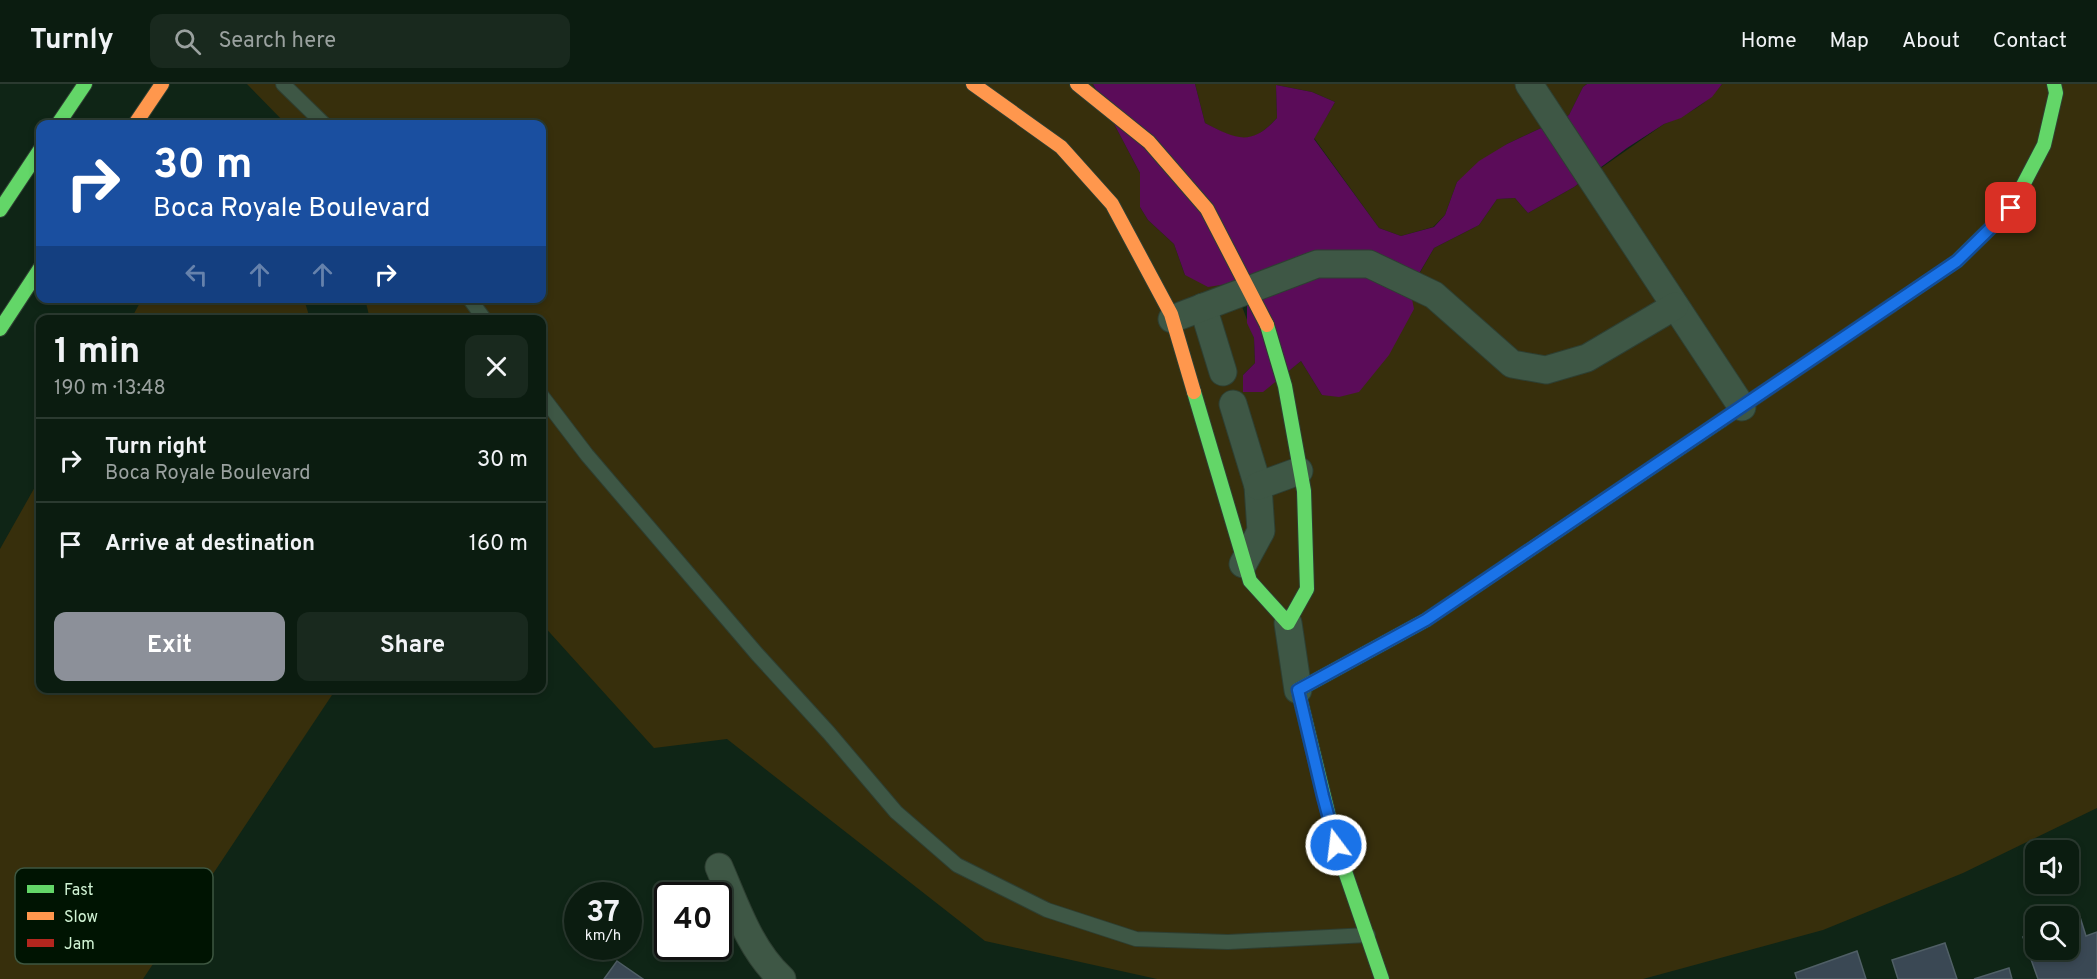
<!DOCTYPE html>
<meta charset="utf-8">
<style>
body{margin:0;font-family:Overpass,sans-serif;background:#19291e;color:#f1f3f6;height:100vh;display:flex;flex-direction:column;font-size:22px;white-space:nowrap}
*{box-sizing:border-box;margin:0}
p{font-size:20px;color:#9aa19f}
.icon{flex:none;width:33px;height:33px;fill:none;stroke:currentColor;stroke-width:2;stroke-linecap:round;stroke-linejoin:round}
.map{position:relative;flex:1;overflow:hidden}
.side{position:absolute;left:36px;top:231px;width:510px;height:378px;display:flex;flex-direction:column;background:#0b1c10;border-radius:12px;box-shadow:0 3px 9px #0003,0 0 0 2px #2b3a30}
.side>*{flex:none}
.hud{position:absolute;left:36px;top:36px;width:510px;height:183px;border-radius:12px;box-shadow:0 3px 9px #0003,0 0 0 2px #2b3a30;background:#1a4fa0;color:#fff;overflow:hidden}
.tools{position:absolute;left:2025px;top:756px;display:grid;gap:12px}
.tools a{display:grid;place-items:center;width:54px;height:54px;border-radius:12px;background:#0b1c10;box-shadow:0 3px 9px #0003,0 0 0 2px #2b3a30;font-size:30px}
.speed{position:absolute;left:564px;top:798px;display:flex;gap:12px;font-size:30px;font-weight:700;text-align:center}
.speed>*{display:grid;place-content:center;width:78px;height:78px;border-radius:50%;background:#0b1c10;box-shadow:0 3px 9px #0003,0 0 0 2px #2b3a30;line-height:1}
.speed small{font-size:15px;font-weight:400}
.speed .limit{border:3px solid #111;border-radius:9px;background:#fff;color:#111}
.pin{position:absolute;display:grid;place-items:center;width:51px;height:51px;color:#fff;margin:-26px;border-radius:12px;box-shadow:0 3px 9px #0006}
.me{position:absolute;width:66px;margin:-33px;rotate:345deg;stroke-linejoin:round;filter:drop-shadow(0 0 4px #0008)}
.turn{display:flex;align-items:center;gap:21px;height:126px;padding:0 18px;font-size:27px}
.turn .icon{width:78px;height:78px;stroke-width:2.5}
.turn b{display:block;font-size:42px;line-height:51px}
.lanes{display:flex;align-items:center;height:57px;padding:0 18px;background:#0003;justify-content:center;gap:30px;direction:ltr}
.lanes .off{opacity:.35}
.round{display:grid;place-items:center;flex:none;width:63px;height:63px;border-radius:12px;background:#19291e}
.head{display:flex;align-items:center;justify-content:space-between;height:102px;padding:0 18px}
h1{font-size:36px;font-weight:700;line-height:45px}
.primary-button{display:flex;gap:12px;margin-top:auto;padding:12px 18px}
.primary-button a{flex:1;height:69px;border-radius:12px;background:#8c9099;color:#fff;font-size:24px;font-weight:700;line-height:69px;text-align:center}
.primary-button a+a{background:#19291e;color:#f1f3f6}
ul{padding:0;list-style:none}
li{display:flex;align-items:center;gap:18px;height:84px;padding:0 18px;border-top:2px solid #2b3a30}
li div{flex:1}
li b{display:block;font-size:22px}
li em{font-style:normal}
header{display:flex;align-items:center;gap:36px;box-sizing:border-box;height:84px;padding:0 30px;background:#0b1c10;border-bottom:2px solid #2b3a30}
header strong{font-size:28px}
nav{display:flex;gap:33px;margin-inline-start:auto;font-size:21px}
.search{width:420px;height:54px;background:#19291e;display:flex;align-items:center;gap:15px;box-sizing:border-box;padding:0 21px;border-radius:12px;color:#9aa19f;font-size:22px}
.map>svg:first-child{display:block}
.green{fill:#372f0c}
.water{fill:#5b0c59}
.building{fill:#3a4854;stroke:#505f66;stroke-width:1.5}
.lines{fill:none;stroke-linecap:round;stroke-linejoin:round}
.lane-casing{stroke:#2e3f32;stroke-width:16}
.street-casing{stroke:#2e3f32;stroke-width:29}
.fast-casing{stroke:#2e3f32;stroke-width:16}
.slow-casing{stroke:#2e3f32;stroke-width:16}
.jam-casing{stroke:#2e3f32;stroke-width:16}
.lane{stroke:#3e5745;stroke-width:14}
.street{stroke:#3e5745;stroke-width:27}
.fast{stroke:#63d668;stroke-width:14}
.slow{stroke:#ff974d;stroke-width:14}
.jam{stroke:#b3261e;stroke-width:14}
.route-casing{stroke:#114b97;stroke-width:15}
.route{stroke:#1a73e8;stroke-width:10}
.key{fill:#001402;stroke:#3e5741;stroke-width:1.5}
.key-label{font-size:16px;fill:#d0f3d4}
</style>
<header>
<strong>Turnly</strong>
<div class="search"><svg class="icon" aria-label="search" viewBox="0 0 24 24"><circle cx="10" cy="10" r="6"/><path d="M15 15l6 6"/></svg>Search here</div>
<nav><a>Home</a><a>Map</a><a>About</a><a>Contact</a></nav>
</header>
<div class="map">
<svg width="2097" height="895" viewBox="0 0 2097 895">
<rect width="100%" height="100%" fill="#0f2516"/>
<g class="green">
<path d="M247 0H1093L1140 89V123L1148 136 1174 160 1185 191 1233 199 1254 254 1255 279 1243 291 1279 294 1301 277 1322 311 1410 206 1434 164 1479 141 1497 115 1515 114 1528 129 1574 103 1664 40C1686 32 1708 19 1722 0H2097V724L1963 789 1823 846 1643 895H1157L985 857 727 655 654 664 542 540V236L370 235 365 215 542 214V40H286Z"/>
<path d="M1195 0H1587L1583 3 1569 31 1507 60 1457 98 1445 131 1433 143 1401 152 1379 144 1314 54 1335 18 1312 8 1276 1 1277 34C1250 64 1236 56 1205 39Z"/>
<path d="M142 215H304L310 235H131Z"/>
<path d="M40 394V604L336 605 143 895H0V465Z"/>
</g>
<path class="water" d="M1093 0H1195L1205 39C1236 55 1251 63 1277 34L1276 1 1312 8 1335 18 1314 55 1379 144 1401 152 1434 143 1445 131 1457 98 1479 77 1507 60 1569 31 1583 3 1587 0H1722L1712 13 1681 34 1664 40 1627 64 1574 103 1528 129 1515 114 1497 115 1479 141 1434 164 1410 205 1414 225 1389 271 1359 308 1339 313 1322 311 1301 277 1263 308H1243V291L1255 279 1254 254 1247 239V217L1233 199 1208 203 1185 191 1174 160 1148 136 1140 123V89Z"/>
<g class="building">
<path d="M2080 833 2086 852 2097 848V895H2038L2023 853 2036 848V866H2068V837Z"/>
<path d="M1945 859 1957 895H1898L1892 876Z"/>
<path d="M1857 867 1866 895H1797L1795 889Z"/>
<path d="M617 877 643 895H604Z"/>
<path d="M2009 884 2012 895H1974Z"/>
</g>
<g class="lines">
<defs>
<g id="lane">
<path d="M283 0 324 40"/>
<path d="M469 214 485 236"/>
<path d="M542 312 587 371 757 570 829 649 896 728 957 781 1047 826 1136 855 1228 858 1368 851"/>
</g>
<g id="street">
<path d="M1529 0 1742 323"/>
<path d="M1203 223 1223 288"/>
<path d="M1172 235 1317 180H1369L1434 211 1512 280 1546 286 1587 274 1675 222"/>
<path d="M1233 320 1258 402 1261 447 1243 480"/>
<path d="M1258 402 1299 387"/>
<path d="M1288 539 1298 606"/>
<path d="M719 783C736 822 750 866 782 895"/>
</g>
<g id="fast">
<path d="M58 40 85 0"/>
<path d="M0 126 40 66"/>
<path d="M1892 221 1957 177 2011 124 2044 61 2056 9 2054 0"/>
<path d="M0 245 40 184"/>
<path d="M1194 308 1250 497 1288 539 1307 505 1304 407 1285 302 1267 241"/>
<path d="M1382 895 1336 761 1298 606 1426 536 1722 336"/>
</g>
<g id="slow">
<path d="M973 0 1061 63 1112 120 1171 230 1194 308"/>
<path d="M1077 0 1149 58 1207 125 1267 241"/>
<path d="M135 40 162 0"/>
</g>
<path id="jam" d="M1722 336 1892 221"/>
</defs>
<use href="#lane" class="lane-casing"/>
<use href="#street" class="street-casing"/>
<use href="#fast" class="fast-casing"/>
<use href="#slow" class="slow-casing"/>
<use href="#jam" class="jam-casing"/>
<use href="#lane" class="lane"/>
<use href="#street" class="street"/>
<use href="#fast" class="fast"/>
<use href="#slow" class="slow"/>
<use href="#jam" class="jam"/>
</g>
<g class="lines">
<defs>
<path id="route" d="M1336 761 1323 712 1298 606 1426 536 1781 296 1957 177 2011 124"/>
</defs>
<use href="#route" class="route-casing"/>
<use href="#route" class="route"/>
</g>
<rect x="15" y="784" width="198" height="96" rx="9" class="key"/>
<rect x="27" y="801" width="27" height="8" fill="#63d668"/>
<rect x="27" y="828" width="27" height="8" fill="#ff974d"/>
<rect x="27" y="855" width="27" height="8" fill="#b3261e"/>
<g class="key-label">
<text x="64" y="811">Fast</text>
<text x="64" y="838">Slow</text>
<text x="64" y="865">Jam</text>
</g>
</svg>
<div class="tools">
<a><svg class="icon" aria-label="sound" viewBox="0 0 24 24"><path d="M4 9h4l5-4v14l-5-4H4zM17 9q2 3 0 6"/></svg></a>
<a><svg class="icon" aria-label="search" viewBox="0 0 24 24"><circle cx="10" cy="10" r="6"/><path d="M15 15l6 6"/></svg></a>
</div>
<div class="speed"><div>37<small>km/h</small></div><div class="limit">40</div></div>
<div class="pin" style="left:2011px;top:124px;background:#d93025"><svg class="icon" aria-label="arrive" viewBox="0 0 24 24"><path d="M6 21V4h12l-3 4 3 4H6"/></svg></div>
<svg class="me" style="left:1336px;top:761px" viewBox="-20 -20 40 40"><circle r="17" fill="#1a73e8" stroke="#fff" stroke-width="3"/><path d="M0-11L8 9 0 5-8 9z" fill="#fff"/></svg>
<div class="hud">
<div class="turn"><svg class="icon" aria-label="right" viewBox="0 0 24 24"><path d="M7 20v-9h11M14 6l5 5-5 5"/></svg><div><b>30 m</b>Boca Royale Boulevard</div></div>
<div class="lanes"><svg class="icon off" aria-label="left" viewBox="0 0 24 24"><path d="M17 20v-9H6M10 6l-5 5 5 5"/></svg><svg class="icon off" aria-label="ahead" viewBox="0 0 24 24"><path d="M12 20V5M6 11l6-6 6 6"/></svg><svg class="icon off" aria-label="ahead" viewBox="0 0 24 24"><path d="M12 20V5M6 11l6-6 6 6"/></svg><svg class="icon" aria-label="right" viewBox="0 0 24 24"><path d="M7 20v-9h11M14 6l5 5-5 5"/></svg></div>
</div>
<section class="side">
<div class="head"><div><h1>1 min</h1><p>190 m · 13:48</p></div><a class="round"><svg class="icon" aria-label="close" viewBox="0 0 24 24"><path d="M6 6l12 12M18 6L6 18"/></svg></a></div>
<ul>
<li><svg class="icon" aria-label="right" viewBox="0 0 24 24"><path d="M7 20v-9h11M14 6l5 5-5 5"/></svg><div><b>Turn right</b><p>Boca Royale Boulevard</p></div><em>30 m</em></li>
<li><svg class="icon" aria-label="arrive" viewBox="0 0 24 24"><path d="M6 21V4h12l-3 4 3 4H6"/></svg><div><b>Arrive at destination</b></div><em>160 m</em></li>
</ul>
<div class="primary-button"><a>Exit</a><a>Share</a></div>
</section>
</div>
